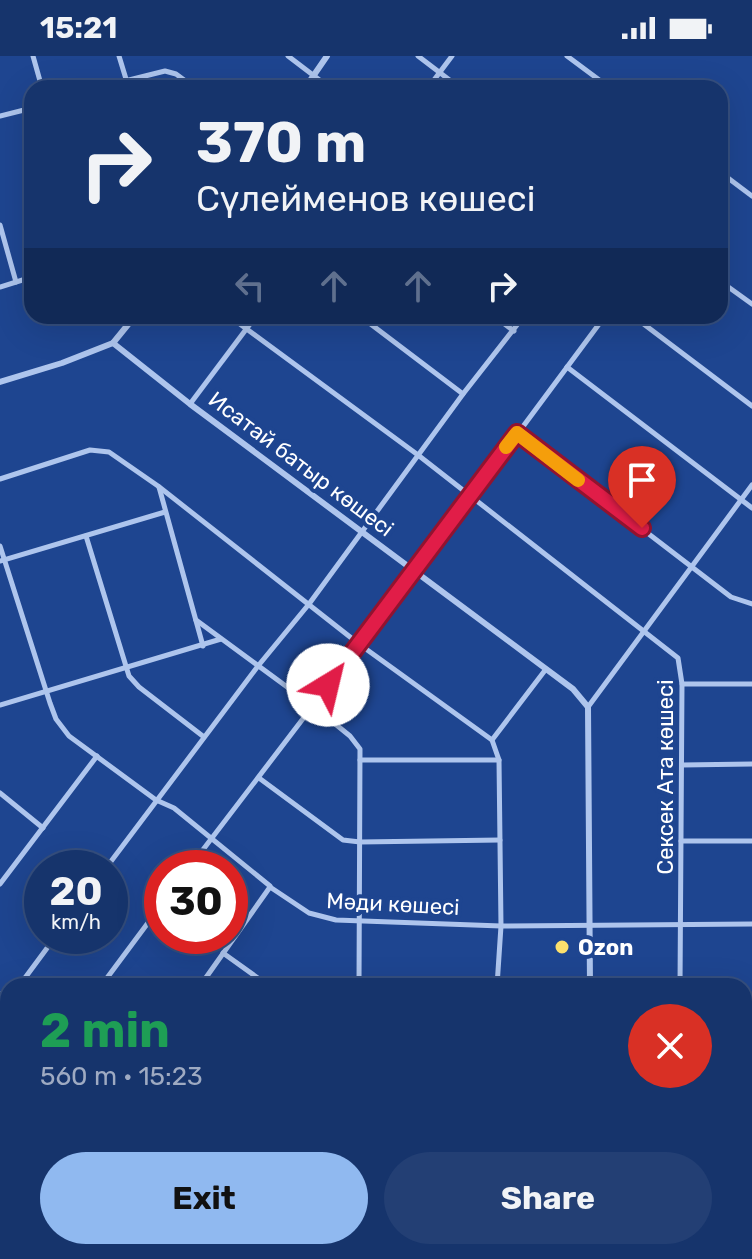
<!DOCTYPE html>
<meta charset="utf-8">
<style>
body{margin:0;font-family:Rubik,sans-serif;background:#233f74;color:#f1f3f6;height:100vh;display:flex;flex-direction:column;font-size:30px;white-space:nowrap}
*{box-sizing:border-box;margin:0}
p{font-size:26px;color:#9eaac2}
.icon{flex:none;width:44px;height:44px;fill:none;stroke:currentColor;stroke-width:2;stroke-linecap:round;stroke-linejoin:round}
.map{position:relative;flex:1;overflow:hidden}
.drawer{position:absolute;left:0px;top:922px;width:752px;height:282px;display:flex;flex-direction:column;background:#16346c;border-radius:24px 24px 0 0;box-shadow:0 8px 32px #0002,0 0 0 2px #354f7f}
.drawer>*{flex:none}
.banner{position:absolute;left:24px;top:24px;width:704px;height:244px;border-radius:24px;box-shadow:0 8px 32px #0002,0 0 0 2px #354f7f;background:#16346c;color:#f1f3f6;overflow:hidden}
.speed{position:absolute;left:24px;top:794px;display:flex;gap:16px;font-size:40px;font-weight:700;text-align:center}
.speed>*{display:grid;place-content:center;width:104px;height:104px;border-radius:50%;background:#16346c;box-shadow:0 8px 32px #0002,0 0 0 2px #354f7f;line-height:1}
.speed small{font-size:20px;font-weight:400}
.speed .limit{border:12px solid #d22;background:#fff;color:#111}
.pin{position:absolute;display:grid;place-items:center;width:68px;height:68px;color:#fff;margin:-82px -34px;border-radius:50% 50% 50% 0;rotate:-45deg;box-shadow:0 0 8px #0007}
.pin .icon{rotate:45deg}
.me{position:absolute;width:88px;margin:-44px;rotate:36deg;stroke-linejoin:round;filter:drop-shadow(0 0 6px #0008)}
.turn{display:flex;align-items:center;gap:28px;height:168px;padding:0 40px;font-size:36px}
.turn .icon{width:104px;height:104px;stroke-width:2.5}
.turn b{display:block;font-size:56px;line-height:68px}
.lanes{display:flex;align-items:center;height:76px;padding:0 40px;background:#0003;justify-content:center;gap:40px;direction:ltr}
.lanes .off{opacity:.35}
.round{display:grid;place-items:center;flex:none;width:84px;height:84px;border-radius:42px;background:#233f74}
.headline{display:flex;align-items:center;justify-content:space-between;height:136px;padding:0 40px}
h1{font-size:48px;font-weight:700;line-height:60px;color:#1e9e55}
.cta{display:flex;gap:16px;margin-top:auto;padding:16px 40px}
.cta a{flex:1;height:92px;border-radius:48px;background:#90b9f0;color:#111;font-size:32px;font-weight:700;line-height:92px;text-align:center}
.cta a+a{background:#233f74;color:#f1f3f6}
.status{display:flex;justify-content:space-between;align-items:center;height:56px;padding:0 40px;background:#16346c;direction:ltr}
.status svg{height:22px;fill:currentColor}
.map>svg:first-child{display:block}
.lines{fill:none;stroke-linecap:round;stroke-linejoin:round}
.minor{stroke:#aec5ed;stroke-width:5}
.tertiary{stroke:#aec5ed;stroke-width:6}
.route-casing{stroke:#92132f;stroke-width:20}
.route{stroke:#e11d48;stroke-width:14}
.slow{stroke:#f59e0b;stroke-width:14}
.poi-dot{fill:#fce06d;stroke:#1e4590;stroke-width:3}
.labels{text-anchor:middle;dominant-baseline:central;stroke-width:8;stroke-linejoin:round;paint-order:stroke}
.street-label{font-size:22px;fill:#fff;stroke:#1e4590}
.poi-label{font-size:22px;font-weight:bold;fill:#fff;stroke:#1e4590;text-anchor:start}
</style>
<div class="status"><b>15:21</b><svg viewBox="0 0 49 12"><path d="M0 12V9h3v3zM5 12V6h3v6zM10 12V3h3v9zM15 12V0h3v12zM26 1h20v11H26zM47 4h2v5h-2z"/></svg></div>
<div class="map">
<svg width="752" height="1203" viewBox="0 0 752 1203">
<rect width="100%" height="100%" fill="#1e4590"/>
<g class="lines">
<g class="minor">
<path d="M33 0 42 32"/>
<path d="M119 0 126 23"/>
<path d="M288 0 330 32"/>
<path d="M418 0 460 32"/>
<path d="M567 0 610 32"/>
<path d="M97 32 165 15 176 18 195 32"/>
<path d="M428 32 452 0"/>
<path d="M0 60 32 52"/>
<path d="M720 116 752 140"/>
<path d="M0 169 16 226"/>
<path d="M720 225 752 248"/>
<path d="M0 231 32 221"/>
<path d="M229 260 418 399 678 602 682 628 680 930"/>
<path d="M360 260 463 338"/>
<path d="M494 260 514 275"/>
<path d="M633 260 752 350"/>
<path d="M567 311 752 452"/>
<path d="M190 348 256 260"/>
<path d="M517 377 731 541 752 548"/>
<path d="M0 423 90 394 109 396 158 430 359 588 492 684 499 704 501 870 497 930"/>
<path d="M159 431 203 590"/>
<path d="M86 480 129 620 139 631 204 681"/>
<path d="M0 490 50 647 56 663 69 680 156 744 174 752 270 830"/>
<path d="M0 505 165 456"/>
<path d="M196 564 313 650 350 680 360 693 359 930"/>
<path d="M682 628H752"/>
<path d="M0 649 221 583"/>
<path d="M588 651 752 429"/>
<path d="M492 684 546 613"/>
<path d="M360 704H499"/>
<path d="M682 709 752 708"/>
<path d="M259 722 343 784 360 786 500 784"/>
<path d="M0 737 43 772"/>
<path d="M681 785H752"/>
<path d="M106 812 258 610 309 548 463 338 524 260"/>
<path d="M189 812 415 516 605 260"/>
<path d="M0 828 97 700"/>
<path d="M223 897 269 930"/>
<path d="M19 930 56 880"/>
<path d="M101 930 162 848"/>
<path d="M200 930 270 831 309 857 336 864 501 870 752 868"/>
<path d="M0 938 8 944"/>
<path d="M744 951H752"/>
<path d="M0 955 8 944"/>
<path d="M744 1030 752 1031"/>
<path d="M0 1063 8 1053"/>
<path d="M744 1121H752"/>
<path d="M0 1151 8 1157"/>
<path d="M59 1196 68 1203"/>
<path d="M202 1196 211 1203"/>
<path d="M340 1196 349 1203"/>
<path d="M167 1203 173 1196"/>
<path d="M359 1203V1196"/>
<path d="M495 1203V1196"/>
</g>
<g class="tertiary">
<path d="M305 32 327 0"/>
<path d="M113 287 190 348 573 633 588 651 590 930"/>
<path d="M0 326 62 307 113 287 135 260"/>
<path d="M591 1203V1196"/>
</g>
</g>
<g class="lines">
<defs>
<path id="route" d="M328 629 517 377 642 472"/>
</defs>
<use href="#route" class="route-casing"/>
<use href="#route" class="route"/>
<path class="slow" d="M506 391 517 377 578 424"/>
</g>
<circle class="poi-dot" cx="562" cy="891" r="8"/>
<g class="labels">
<g class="street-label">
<text transform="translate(301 408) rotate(37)">Исатай батыр көшесі</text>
<text transform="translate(665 721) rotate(-90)">Сексек Ата көшесі</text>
<text transform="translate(393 848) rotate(3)">Мәди көшесі</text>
</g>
<g class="poi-label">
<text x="578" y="891">Ozon</text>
</g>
</g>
</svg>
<div class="speed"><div>20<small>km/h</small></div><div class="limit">30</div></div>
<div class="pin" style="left:642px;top:472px;background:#d93025"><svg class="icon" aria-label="arrive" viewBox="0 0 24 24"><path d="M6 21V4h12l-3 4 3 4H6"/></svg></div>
<svg class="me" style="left:328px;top:629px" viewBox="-20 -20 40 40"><circle r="19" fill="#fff"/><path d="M0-13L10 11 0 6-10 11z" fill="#e11d48"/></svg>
<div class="banner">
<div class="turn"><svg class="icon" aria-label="right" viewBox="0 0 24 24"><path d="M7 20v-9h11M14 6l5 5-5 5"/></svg><div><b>370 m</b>Сүлейменов көшесі</div></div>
<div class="lanes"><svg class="icon off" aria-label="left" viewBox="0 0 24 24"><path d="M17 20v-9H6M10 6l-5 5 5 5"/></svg><svg class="icon off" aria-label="ahead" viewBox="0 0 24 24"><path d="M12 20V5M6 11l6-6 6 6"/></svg><svg class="icon off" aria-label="ahead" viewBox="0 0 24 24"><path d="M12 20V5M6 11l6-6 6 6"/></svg><svg class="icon" aria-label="right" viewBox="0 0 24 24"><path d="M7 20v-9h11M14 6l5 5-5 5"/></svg></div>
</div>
<section class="drawer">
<div class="headline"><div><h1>2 min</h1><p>560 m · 15:23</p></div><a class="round" style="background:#d93025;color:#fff"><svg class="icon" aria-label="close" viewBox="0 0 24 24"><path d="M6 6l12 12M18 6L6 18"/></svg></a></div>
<div class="cta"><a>Exit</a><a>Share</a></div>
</section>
</div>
